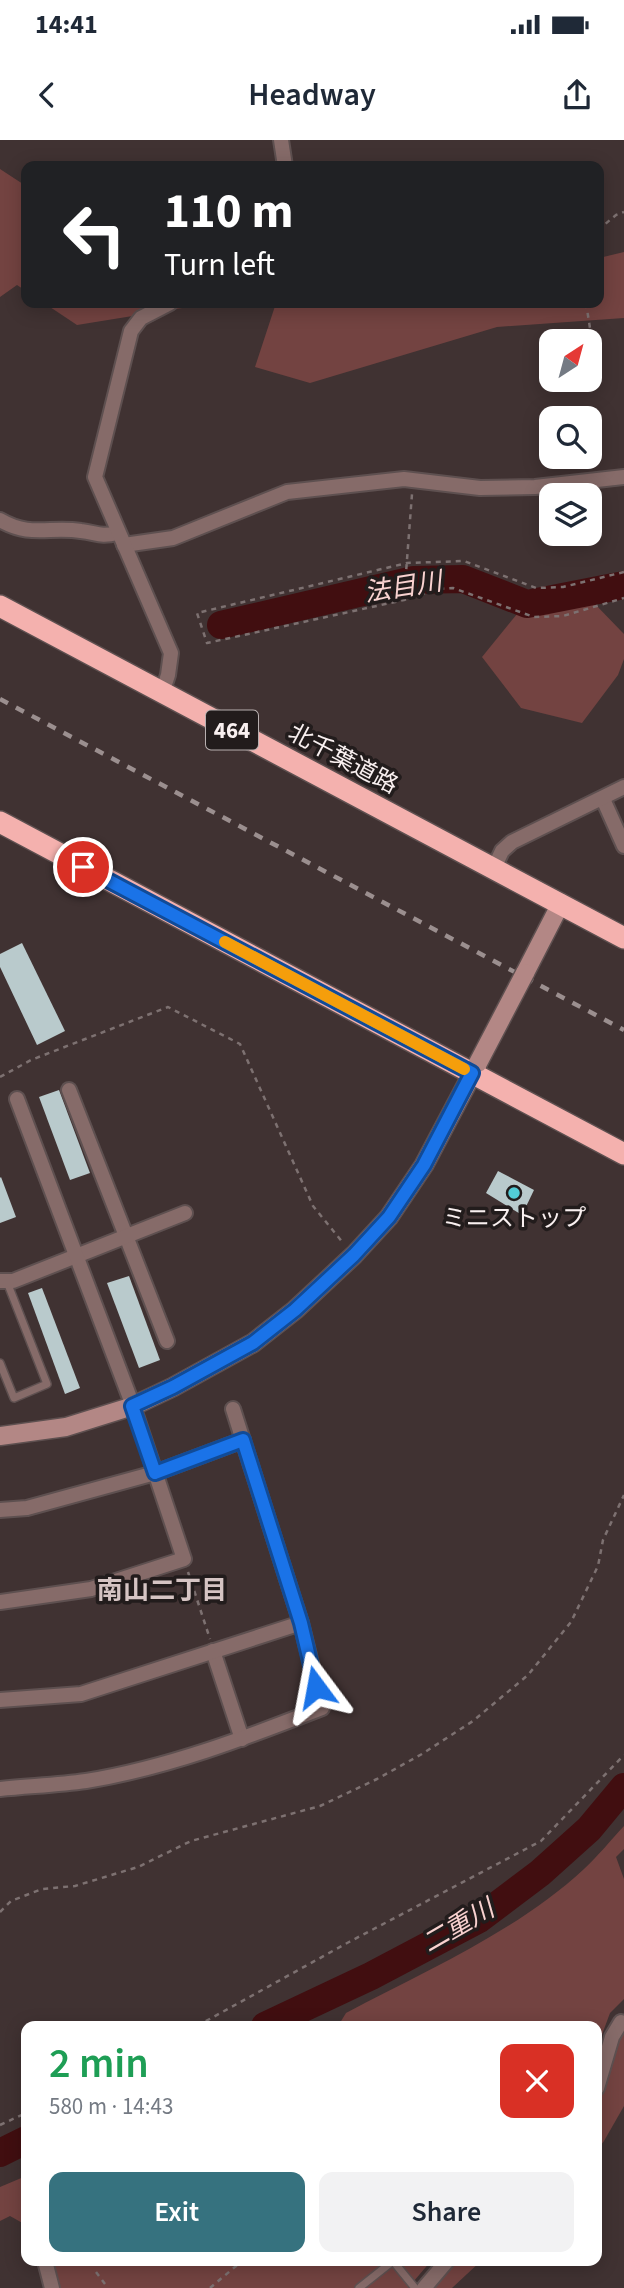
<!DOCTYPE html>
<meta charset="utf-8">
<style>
body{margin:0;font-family:"Source Sans 3","Noto Sans JP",sans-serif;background:#f2f2f3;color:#1f2937;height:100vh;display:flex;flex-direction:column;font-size:26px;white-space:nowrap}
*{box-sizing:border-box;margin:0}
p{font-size:23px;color:#747a83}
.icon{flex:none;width:38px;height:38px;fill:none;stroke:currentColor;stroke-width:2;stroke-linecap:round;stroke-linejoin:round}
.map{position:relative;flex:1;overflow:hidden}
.drawer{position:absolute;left:21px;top:1881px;width:581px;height:245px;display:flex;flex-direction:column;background:#fff;border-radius:14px;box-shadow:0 4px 18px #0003}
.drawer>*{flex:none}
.banner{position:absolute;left:21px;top:21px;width:583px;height:147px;border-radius:14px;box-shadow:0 4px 18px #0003;background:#202124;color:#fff;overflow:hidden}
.needle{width:46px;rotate:36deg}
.buttons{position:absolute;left:539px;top:189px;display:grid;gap:14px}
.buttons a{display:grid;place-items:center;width:63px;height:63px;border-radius:14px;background:#fff;box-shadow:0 4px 18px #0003;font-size:35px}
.pin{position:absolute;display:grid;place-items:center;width:60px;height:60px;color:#fff;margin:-30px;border:4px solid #fff;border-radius:50%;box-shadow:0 2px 7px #0007}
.me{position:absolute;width:77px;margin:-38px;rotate:347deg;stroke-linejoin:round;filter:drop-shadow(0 0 5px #0008)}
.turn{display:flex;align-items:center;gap:24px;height:147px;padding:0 28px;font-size:32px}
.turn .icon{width:91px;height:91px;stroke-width:2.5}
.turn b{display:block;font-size:49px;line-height:60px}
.round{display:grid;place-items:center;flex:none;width:74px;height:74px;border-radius:14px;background:#f2f2f3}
.headline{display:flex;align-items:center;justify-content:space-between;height:119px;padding:0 28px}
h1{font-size:42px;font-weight:600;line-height:52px;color:#1e9e55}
.action{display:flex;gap:14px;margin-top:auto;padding:14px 28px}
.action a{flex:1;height:80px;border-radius:14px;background:#36727f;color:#fff;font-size:28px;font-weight:600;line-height:80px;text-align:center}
.action a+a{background:#f2f2f3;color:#1f2937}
.status{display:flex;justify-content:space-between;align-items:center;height:49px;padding:0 35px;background:#fff;direction:ltr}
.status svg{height:19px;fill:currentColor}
header{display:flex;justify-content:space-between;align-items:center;height:91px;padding:0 28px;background:#fff;font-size:32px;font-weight:600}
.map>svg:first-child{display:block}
.green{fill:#734341}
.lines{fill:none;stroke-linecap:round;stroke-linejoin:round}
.river{stroke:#410e10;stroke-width:28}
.building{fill:#b9cacc}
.lane-casing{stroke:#5e5050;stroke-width:10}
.street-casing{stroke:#5e5050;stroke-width:18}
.secondary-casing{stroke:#5e5050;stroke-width:21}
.highway-casing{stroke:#5e5050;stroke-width:24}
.path{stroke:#7d7171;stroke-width:2.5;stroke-dasharray:5 5;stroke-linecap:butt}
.lane{stroke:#866b69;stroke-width:7}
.street{stroke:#866b69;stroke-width:14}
.secondary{stroke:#b38785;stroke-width:18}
.highway{stroke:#f4b1ae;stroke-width:21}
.rail{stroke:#9b8f8f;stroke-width:4.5;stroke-dasharray:9 9;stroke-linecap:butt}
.secondary-bridge-casing{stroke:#5e5050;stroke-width:21;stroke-linecap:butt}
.secondary-bridge{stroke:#b38785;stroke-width:18}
.route-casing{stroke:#114b97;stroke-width:18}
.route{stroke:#1a73e8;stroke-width:12}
.slow{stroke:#f59e0b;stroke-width:12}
.poi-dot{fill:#52ccd6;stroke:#221c1c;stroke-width:2.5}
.labels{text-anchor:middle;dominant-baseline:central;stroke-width:7;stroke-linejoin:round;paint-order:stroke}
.shield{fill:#221c1c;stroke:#b8b0b0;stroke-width:2}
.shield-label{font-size:23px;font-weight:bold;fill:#f9f0f0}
.street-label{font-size:24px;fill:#f9f0f0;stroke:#221c1c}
.poi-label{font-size:24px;fill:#f9f0f0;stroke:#221c1c}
.water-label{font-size:26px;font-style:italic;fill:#f9d2d0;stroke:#221c1c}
.neighbourhood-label{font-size:26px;font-weight:bold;fill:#d5c4c3;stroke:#221c1c}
</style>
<div class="status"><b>14:41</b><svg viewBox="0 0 49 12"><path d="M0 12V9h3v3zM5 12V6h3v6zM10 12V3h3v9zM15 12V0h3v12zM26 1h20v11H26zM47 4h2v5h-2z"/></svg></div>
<header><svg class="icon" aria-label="back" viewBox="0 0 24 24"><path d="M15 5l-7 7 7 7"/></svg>Headway<svg class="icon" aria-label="share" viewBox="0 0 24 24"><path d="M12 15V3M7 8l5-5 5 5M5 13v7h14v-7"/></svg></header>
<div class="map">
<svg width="624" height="2148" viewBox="0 0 624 2148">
<rect width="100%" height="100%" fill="#403232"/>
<g class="green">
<path d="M0 29 26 46V151L17 145 0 157Z"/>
<path d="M624 112V178L497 187 310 243 255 227 276 163H598L599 118Z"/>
<path d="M44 163H180L182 168 77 185Z"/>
<path d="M592 461 624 494V519L618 535 582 583 521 568 482 517 517 474Z"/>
<path d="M624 1686V1709L616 1717 624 1739V1859L610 1873 597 1908V1886H338L346 1873C427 1830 516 1792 584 1729 598 1716 611 1700 624 1686Z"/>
<path d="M624 1887V1966L604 2001 597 2010V1961L616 1899Z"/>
<path d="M26 2036V2085L10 2076 0 2081V2047Z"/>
<path d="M49 2121H431L408 2148H55Z"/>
<path d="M455 2121H481L452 2148H433Z"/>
</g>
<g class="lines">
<g class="river">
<path d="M221 485 414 440 463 439 527 464 624 445"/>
<path d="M265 1886 371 1836 479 1779 540 1733 589 1689 624 1647"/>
<path d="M0 2013 26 2000"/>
</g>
</g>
<g class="building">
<path d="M22 803 65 891 37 905 0 827V814Z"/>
<path d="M59 950 90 1033 70 1040 39 957Z"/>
<path d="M498 1031 534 1050 522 1075 486 1053Z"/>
<path d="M1 1037 16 1077 0 1083V1038Z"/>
<path d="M129 1136 160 1220 139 1228 107 1143Z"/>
<path d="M42 1148 80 1248 65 1254 28 1153Z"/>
</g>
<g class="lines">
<defs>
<g id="lane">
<path d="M0 1223 14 1258 47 1244 7 1142"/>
<path d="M359 2148 393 2121 415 2148"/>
</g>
<g id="street">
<path d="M281 0 285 26"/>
<path d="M0 380C31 398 49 386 81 391 98 393 99 397 118 393"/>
<path d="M124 405 173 398 287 352 404 339 480 348 535 347 624 337"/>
<path d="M162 553 168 535 171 513 95 337 131 191 141 178 170 163"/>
<path d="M603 659 624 706"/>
<path d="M494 728 502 711 512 702 624 647"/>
<path d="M69 950 167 1201"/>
<path d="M0 1141H13L185 1073"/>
<path d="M0 1370 27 1368 155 1333 243 1300"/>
<path d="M0 1462 91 1449 184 1419 133 1266 17 959"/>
<path d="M213 1511 242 1599"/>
<path d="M0 1560 81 1554 301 1483"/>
<path d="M0 1649C28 1646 58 1645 86 1641 167 1628 245 1598 322 1568L301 1483 233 1269"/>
<path d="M597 1948 612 1897 621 1882"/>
<path d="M45 2121 52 2148"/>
<path d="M424 2148 447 2121"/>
</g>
<g id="secondary">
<path d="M525 833 561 763"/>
<path d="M0 1296 66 1287 133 1266 173 1247 253 1203 295 1170 354 1115 389 1077 424 1025 478 923"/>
</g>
<g id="highway">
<path d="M0 466 624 798"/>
<path d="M0 682 624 1014"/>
</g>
</defs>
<use href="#lane" class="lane-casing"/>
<use href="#street" class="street-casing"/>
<use href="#secondary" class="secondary-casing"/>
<use href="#highway" class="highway-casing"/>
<g class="path">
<path d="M598 90 616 75 624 72"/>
<path d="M586 163 590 188"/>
<path d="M624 432 563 447 536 448 464 421 407 423 197 473 207 503 404 460 437 449 453 448 534 477 563 476 624 458"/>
<path d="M404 459 412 354"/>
<path d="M0 937 31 920 168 867 240 904 313 1066 344 1104"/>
<path d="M188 1432 210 1499"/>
<path d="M0 1772 11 1761 42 1749 75 1746 138 1727 191 1701 320 1666 377 1639 422 1614 473 1581 528 1535 571 1482 598 1426 603 1400 624 1355"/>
<path d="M197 1886 349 1802 541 1701 624 1615"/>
<path d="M0 1985 26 1973"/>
<path d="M96 2132 108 2148"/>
<path d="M210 2148 242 2121"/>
</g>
<use href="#lane" class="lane"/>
<use href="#street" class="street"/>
<use href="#secondary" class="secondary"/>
<use href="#highway" class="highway"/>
<path class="rail" d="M0 559 624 890"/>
<defs>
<path id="secondary-bridge" d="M478 923 525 833"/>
</defs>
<use href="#secondary-bridge" class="secondary-bridge-casing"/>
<use href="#secondary-bridge" class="secondary-bridge"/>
</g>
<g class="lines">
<defs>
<path id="route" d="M83 727 472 933 424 1025 389 1077 354 1115 295 1170 253 1203 173 1247 132 1266 155 1333 243 1300 301 1483 316 1547"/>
</defs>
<use href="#route" class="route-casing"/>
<use href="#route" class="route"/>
<path class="slow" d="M225 802 464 929"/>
</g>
<circle class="poi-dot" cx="514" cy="1053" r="7"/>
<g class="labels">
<rect class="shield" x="206" y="570.5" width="52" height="39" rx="5"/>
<g class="shield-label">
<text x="232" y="590">464</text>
</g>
<g class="street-label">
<text transform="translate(343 619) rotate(28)">北千葉道路</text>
</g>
<g class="poi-label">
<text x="514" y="1078">ミニストップ</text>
</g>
<g class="water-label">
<text transform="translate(403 447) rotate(-9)">法目川</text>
<text transform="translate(458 1786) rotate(-30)">二重川</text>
</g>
<g class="neighbourhood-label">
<text x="162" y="1450">南山二丁目</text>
</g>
</g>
</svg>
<div class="buttons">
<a><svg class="needle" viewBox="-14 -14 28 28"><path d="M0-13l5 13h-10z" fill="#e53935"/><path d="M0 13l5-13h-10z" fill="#747a83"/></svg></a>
<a><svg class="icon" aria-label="search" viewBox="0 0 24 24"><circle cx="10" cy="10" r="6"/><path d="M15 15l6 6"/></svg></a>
<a><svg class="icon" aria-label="layers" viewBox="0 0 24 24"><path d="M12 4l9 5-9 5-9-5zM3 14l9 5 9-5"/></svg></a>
</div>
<div class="pin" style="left:83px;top:727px;background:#d93025"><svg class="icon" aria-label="arrive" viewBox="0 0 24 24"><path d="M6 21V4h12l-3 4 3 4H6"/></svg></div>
<svg class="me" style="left:316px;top:1547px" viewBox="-20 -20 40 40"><path d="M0-17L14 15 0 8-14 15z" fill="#1a73e8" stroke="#fff" stroke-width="4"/></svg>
<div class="banner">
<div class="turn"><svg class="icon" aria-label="left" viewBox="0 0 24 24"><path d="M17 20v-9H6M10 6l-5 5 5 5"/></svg><div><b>110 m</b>Turn left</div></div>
</div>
<section class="drawer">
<div class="headline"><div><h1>2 min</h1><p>580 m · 14:43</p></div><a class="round" style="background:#d93025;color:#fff"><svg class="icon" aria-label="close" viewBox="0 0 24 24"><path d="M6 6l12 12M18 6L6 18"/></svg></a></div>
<div class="action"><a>Exit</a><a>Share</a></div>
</section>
</div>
